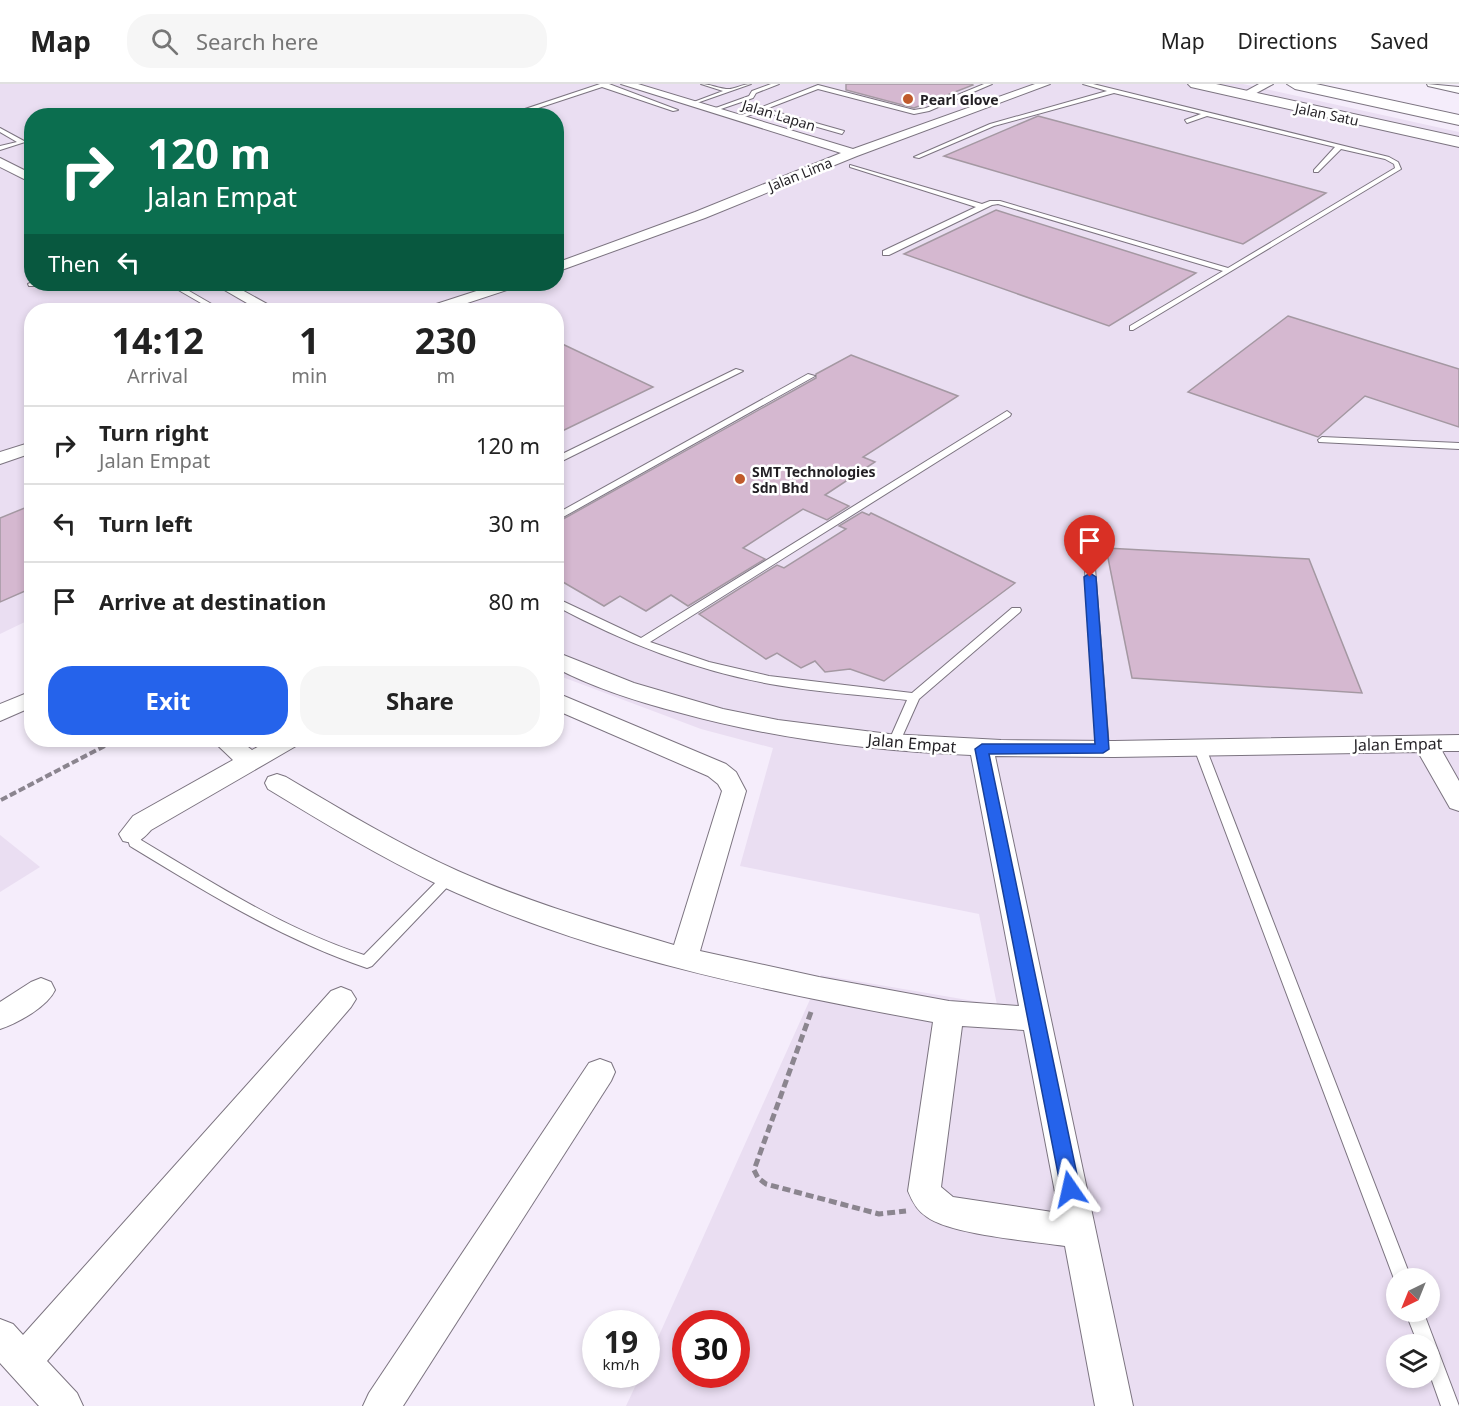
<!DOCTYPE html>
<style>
body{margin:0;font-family:"Noto Sans",sans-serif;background:#f6f6f6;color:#222;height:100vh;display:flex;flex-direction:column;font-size:22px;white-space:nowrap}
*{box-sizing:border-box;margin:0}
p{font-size:20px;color:#767676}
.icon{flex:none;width:33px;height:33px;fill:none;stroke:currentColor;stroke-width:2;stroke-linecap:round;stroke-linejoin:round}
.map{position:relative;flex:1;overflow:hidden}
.details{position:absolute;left:24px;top:219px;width:540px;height:444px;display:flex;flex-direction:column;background:#fff;border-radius:24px;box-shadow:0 3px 9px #0003}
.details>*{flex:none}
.top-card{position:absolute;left:24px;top:24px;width:540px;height:183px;border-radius:24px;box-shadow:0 3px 9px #0003;background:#0b6e4f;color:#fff;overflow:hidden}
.needle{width:39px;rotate:223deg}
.controls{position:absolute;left:1386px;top:1184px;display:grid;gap:12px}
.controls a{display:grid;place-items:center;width:54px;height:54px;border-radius:50%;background:#fff;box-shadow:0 3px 9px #0003;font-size:30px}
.speed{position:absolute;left:582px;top:1226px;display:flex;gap:12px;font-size:30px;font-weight:700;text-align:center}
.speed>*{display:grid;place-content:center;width:78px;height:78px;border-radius:50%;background:#fff;box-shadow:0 3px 9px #0003;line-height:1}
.speed small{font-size:15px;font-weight:400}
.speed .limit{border:9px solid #d22;background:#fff;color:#111}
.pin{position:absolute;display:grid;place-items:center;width:51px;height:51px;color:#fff;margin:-62px -26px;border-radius:50% 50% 50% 0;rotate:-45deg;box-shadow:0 0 6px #0007}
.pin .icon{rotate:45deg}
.me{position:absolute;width:66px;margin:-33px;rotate:349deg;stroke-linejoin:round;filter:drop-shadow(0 0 4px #0008)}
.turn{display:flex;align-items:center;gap:21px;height:126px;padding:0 24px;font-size:27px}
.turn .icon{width:78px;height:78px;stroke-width:2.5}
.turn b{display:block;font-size:42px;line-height:51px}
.then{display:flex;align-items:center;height:57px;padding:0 24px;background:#0003;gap:12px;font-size:22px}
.eta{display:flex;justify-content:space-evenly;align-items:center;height:102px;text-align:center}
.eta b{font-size:36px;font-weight:700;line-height:42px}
.cta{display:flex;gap:12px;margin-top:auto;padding:12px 24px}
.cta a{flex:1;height:69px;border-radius:24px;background:#2563eb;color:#fff;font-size:24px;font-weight:700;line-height:69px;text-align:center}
.cta a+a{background:#f6f6f6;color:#222}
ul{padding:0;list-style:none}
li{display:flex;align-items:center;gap:18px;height:78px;padding:0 24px;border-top:2px solid #e0e0e0}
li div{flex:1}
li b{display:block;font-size:22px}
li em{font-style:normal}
header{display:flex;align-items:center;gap:36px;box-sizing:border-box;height:84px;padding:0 30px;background:#fff;border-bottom:2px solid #e0e0e0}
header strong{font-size:28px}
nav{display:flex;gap:33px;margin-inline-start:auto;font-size:21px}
.search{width:420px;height:54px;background:#f6f6f6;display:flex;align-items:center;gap:15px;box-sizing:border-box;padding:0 21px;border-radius:24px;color:#767676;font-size:22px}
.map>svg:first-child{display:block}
.built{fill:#eadef2;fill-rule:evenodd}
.building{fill:#d5b8d0;stroke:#a498a2;stroke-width:1.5}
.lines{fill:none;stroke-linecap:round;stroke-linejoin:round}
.lane-casing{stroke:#7c7480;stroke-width:2}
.street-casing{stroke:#7c7480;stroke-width:2}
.secondary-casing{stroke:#7c7480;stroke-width:2}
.highway-casing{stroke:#7c7480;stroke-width:2}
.path-far1{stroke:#8b858f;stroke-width:4;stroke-dasharray:7 3;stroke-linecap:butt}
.path{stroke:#8b858f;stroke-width:5;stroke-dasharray:8 4;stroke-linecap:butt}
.lane{fill:#fff;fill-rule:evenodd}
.street{fill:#fff;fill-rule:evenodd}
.secondary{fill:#fff;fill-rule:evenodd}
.highway{fill:#fff;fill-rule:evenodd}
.route{fill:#2563eb;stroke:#184099;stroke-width:1.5}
.poi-dot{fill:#c05a2c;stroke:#fff;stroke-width:2}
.labels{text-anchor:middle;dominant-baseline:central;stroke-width:5;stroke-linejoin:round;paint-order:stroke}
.far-poi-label{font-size:14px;font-weight:bold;fill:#221f24;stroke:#fff;text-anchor:start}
.far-street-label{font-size:14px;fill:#221f24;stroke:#fff}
.street-label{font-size:16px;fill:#221f24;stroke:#fff}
</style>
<header>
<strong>Map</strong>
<div class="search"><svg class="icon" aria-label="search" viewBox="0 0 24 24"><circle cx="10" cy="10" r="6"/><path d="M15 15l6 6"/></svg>Search here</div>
<nav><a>Map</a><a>Directions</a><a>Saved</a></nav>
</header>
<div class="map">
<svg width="1459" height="1322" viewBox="0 0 1459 1322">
<rect width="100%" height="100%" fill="#f5edfb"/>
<g class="built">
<path d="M0 0H1243L1459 48V1322H626L641 1290H646L647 1278 821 891 997 921 979 830 740 782 773 664 701 645 557 591 556 226H32L31 535 0 550ZM32 32H556V200H32ZM1396 1194H1430V1227H1396ZM686 1239H736V1290H686ZM1396 1260H1430V1293H1396Z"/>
<path d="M0 751 40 783 0 808Z"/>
</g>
<g class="building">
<path d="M846 0H972L973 1 914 24 846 6Z"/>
<path d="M1038 32 1326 109 1243 160 944 72Z"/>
<path d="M996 126 1196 189 1109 242 904 170Z"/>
<path d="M1288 232 1459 285V343L1365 312 1318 353 1188 308Z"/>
<path d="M556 257 653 303 556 350Z"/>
<path d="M851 271 958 312 863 373 875 378 825 411 849 422 827 436 803 425 743 464 765 475 688 522 671 511 646 527 620 512 604 522 556 494V439L816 294V290Z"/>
<path d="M32 421V504L0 518V434Z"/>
<path d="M862 428 869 431 871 429 1015 499 884 597 850 585 825 588 815 577 801 584 777 569 766 575 699 530 777 481 784 484 846 445 839 442Z"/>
<path d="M1106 464 1309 475 1362 609 1132 594Z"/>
</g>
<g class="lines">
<defs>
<g id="lane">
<path d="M600 0H609L678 26 673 27 602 3 514 32H504Z"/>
<path d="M701 0C710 0 717 4 726 5 734 6 742 0 751 0L691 21V19L723 7Z"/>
<path d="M771 0H779L756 9 753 14 715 27 710 26 749 12 752 7Z"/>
<path d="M984 0H992L929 27 914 30 818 5 766 25 844 47 842 50 761 27 739 35 734 34 818 1 914 26 926 24Z"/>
<path d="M1083 0H1093L1389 73 1398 78 1401 85 1133 246H1130V242L1223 187 998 120 992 121 889 171H883V167L976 123 850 83V81L982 120 990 117H1000L1228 184 1395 84 1394 80 1385 75 1341 65 1318 88H1314V86L1335 63 1207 32 1187 39 1185 36 1201 30 1114 9 994 42 919 74 914 73 990 40 1107 7Z"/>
<path d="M0 44 24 57 25 58 0 66V62L17 58 0 48Z"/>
<path d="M32 198V200H39L35 202H29L28 200Z"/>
<path d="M168 200H177L222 226H213Z"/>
<path d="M736 285 743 287 556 380V373Z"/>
<path d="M808 290 815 292 556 437V430Z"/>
<path d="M1007 327 1011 330 1010 332 650 558 709 578 769 592 912 609 1012 524H1020L1021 526 1020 528 919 615 898 662 894 663 888 659 907 616C861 611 816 608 770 600 695 586 623 558 556 522V514L641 554Z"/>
<path d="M1322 353 1459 359V365L1319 358 1318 356Z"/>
<path d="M1089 468 1094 471 1109 665 1103 669 1097 665 1084 471Z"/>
<path d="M1200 660 1206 664 1411 1194H1396V1200L1194 664Z"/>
<path d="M132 745 137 747 141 756C213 799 284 845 364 871L444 790H454L456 794 372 882 367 884C282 855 207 809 130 762L126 750 127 747Z"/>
<path d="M1405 1227H1423L1459 1322H1441L1430 1291V1260H1418Z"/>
</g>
<g id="street">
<path d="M621 0H638L853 65 1035 0H1050L857 72 705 134 556 188V179L695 128 841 69Z"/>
<path d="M1259 0H1273L1249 13H1241L1239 11Z"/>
<path d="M1427 0 1459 3V9L1428 2Z"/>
<path d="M0 74 32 90V99L0 83Z"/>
<path d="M214 200H231L278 226H259Z"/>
<path d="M498 200H518L516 203 446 226H424L427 223Z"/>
<path d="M32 358V369L0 380V368Z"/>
<path d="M556 568 634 599 723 625 778 636 889 650 1001 656 1114 657 1459 651V667H1442L1459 697V727L1450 724 1418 668 1114 673 995 672 1133 1322H1095L1065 1162C1032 1157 952 1151 927 1133 917 1127 912 1117 908 1107L933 938C765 907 595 873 439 801 380 773 324 739 268 705L265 699 268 693 277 690 286 693C342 726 398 760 458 787 528 818 601 839 674 861L722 707 718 700 708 692 556 626V610L564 612 726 680 736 688 746 707 700 867 819 893 949 917 1019 922 971 671C873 667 776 655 681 629 639 618 596 605 556 584ZM962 942 1024 946 1059 1129 953 1113 941 1103Z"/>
<path d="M32 607V623L0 637V620Z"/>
<path d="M212 656H239L252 666 270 656H300L296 662 151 746C142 756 137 761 123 757L119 750 133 732 233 676Z"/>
<path d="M41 894 51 898 55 906C47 923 18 939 0 945V918L31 898Z"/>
<path d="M341 903 351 907 356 915 351 923 47 1277 77 1309 83 1322H39L0 1279V1235L13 1240 23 1251 331 907Z"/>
<path d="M600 975 611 979 615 988 611 997 403 1322H363L369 1309 589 979Z"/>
</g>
<path id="secondary" d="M1188 0H1216L1459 53V63L1191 3Z"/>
<path id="highway" d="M1287 0H1316L1459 31V41L1295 5Z"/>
</defs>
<use href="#lane" class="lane-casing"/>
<use href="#street" class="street-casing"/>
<use href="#secondary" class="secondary-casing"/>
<use href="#highway" class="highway-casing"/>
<path class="path-far1" d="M1 716 116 656"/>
<path class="path" d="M811 928 754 1086 758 1094 766 1100 879 1130 906 1127"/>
<use href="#lane" class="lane"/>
<use href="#street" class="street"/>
<use href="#secondary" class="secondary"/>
<use href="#highway" class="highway"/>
</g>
<path class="route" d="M1090 489 1096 493 1109 665 1103 669 989 670 1080 1105 1077 1111 1070 1114 1064 1111 1061 1105 975 665 982 660H1095L1084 493Z"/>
<g class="poi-dot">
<circle cx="908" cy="15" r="6"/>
<circle cx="740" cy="395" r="6"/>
</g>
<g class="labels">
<g class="far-poi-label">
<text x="920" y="15">Pearl Glove</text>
<text x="752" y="387">SMT Technologies<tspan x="752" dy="16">Sdn Bhd</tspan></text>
</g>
<g class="far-street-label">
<text transform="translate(1327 30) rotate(12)">Jalan Satu</text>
<text transform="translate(779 31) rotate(17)">Jalan Lapan</text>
<text transform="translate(800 90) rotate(-22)">Jalan Lima</text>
</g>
<g class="street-label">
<text transform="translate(912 659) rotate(5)">Jalan Empat</text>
<text transform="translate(1398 660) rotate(-1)">Jalan Empat</text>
</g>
</g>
</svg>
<div class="controls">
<a><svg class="needle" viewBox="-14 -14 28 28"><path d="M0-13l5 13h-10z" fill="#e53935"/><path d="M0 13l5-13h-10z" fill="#767676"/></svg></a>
<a><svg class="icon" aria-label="layers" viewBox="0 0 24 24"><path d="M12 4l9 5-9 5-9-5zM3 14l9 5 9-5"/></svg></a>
</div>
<div class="speed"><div>19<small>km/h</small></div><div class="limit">30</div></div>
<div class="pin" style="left:1090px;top:493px;background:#d93025"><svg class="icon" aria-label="arrive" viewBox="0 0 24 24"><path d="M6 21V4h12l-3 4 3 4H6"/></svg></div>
<svg class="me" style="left:1070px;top:1105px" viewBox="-20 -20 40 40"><path d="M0-17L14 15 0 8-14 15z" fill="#2563eb" stroke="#fff" stroke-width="4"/></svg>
<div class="top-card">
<div class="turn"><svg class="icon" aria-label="right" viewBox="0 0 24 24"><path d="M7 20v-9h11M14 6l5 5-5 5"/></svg><div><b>120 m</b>Jalan Empat</div></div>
<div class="then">Then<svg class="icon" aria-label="left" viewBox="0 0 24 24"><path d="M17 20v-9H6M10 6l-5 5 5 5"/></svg></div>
</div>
<section class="details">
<div class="eta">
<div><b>14:12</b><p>Arrival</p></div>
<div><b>1</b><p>min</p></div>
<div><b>230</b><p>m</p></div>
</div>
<ul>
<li><svg class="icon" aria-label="right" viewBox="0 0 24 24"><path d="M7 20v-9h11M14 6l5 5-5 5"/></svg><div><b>Turn right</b><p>Jalan Empat</p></div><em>120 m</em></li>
<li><svg class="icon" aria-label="left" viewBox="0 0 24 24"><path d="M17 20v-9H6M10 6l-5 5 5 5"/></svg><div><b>Turn left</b></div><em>30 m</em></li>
<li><svg class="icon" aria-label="arrive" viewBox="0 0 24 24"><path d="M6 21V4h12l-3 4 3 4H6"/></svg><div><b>Arrive at destination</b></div><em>80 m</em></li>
</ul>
<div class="cta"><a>Exit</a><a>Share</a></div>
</section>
</div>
